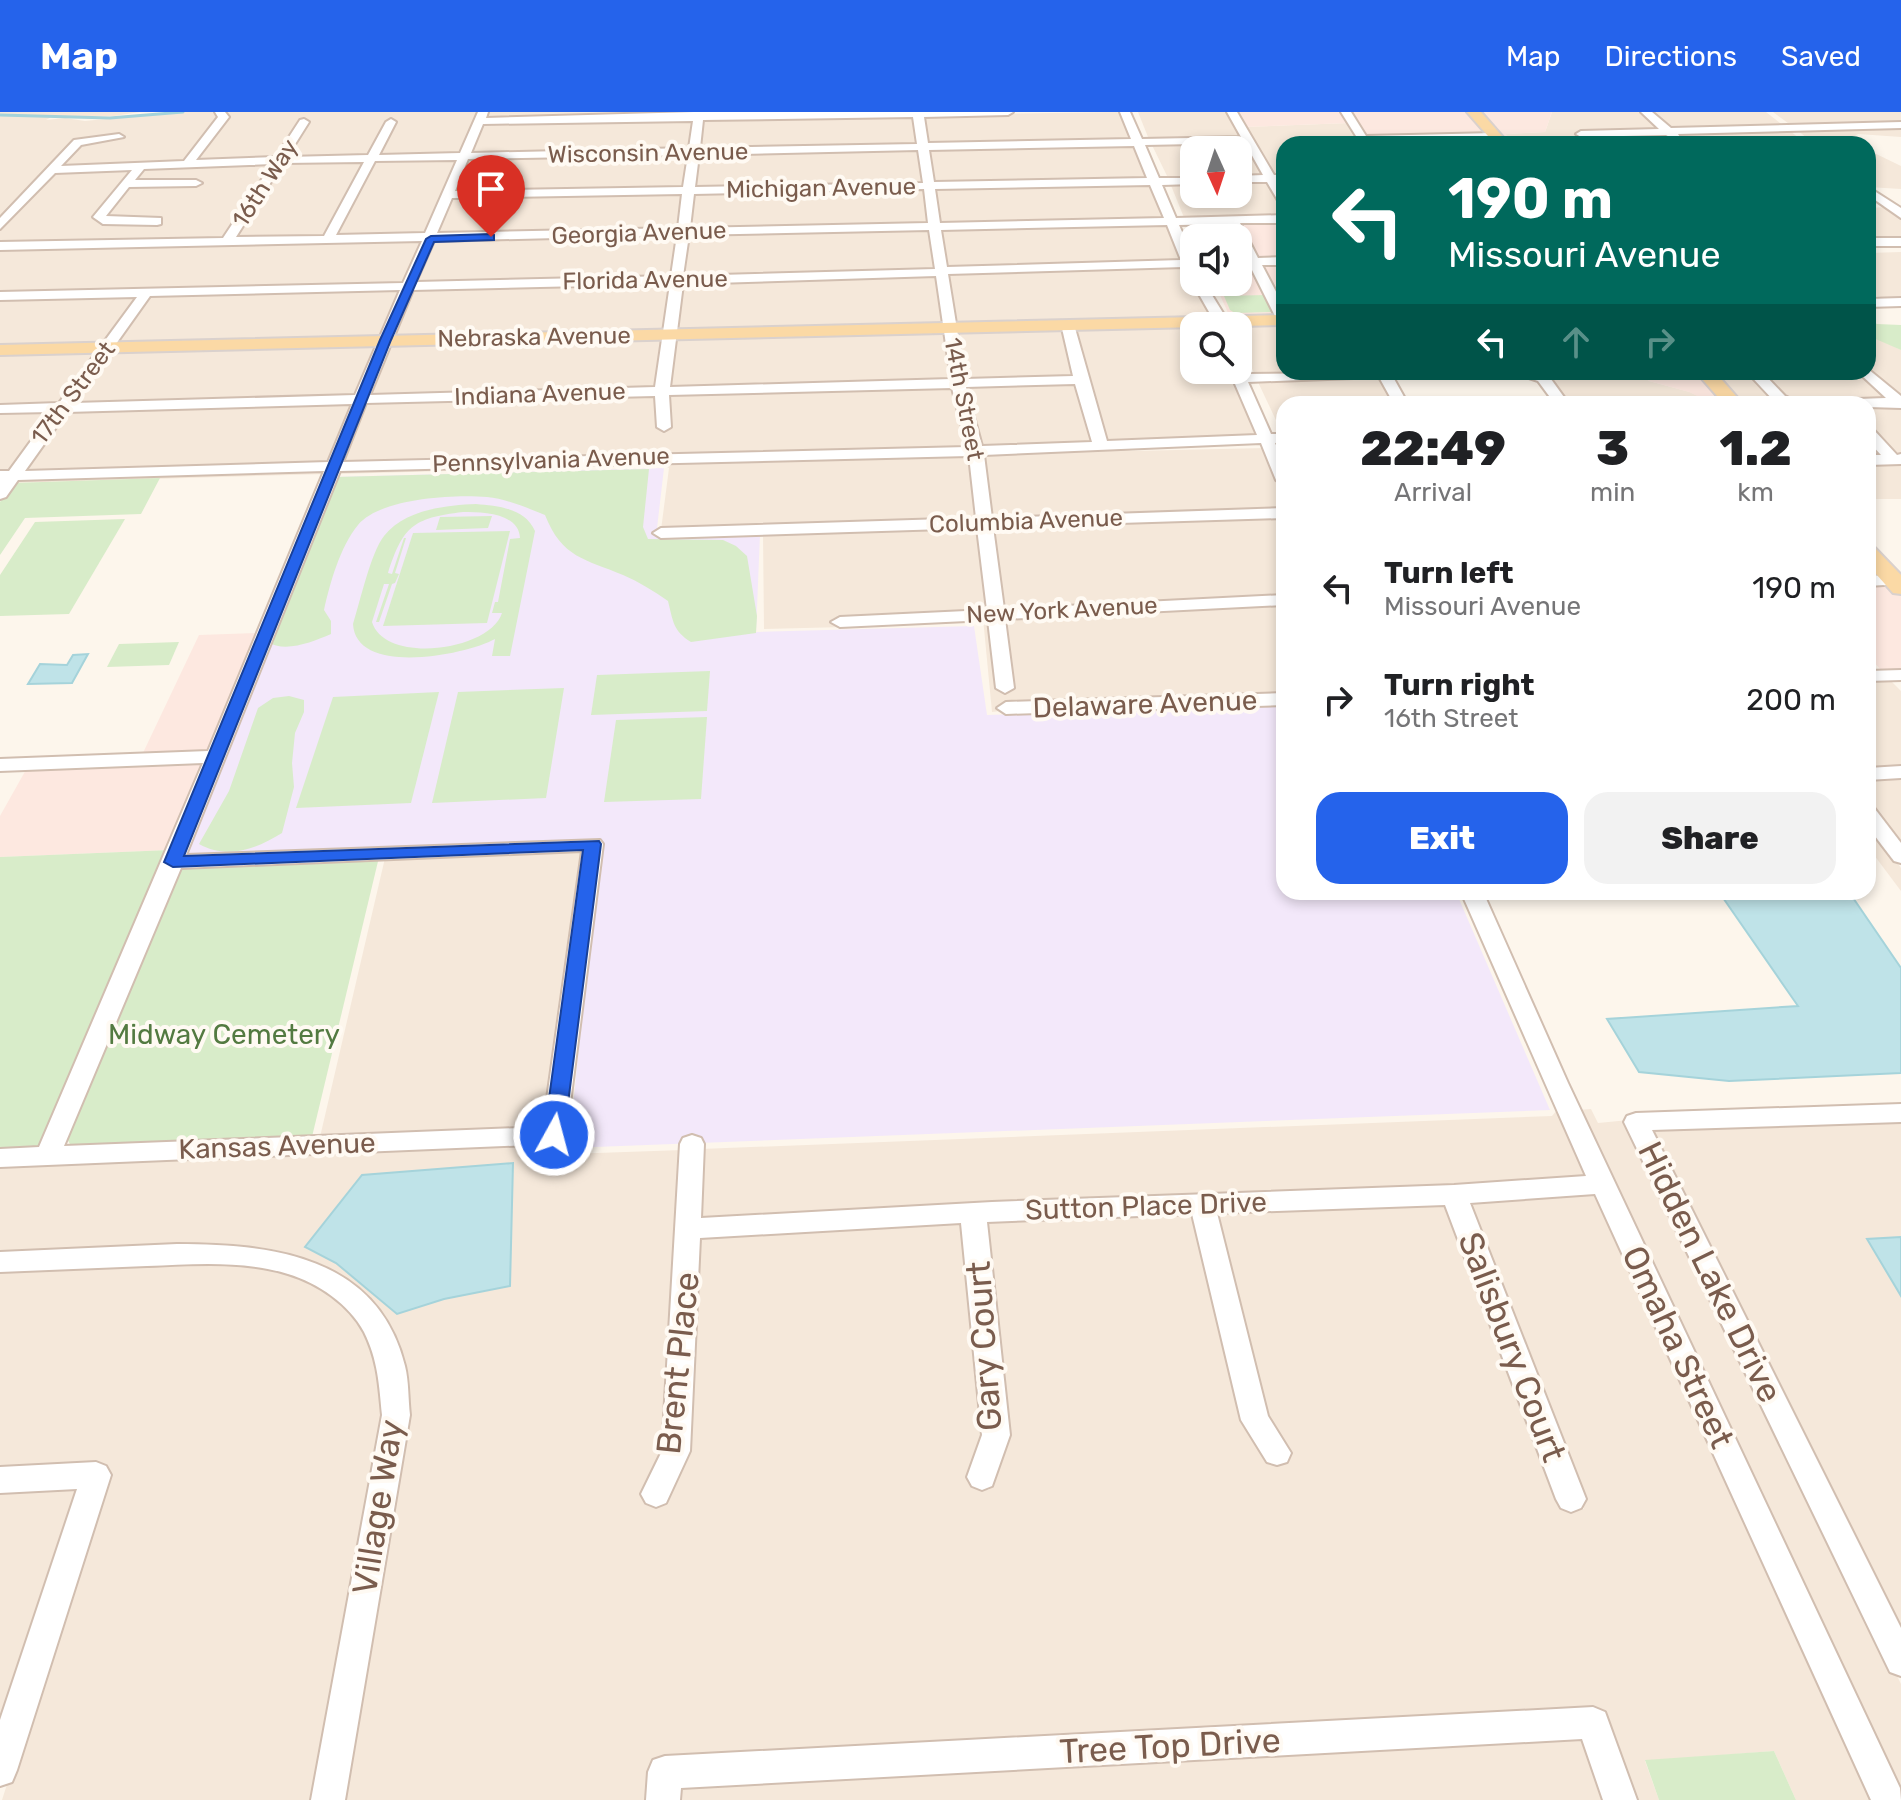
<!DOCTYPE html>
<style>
body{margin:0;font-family:Rubik,sans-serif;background:#f2f2f2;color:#202124;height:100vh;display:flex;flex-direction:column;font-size:30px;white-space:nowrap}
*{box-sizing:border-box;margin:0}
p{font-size:26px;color:#757577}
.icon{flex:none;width:44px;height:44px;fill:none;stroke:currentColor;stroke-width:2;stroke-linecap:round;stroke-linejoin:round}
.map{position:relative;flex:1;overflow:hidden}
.panel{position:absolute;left:1276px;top:284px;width:600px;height:504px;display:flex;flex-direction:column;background:#fff;border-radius:24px;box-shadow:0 4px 12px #0003}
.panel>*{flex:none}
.banner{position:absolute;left:1276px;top:24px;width:600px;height:244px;border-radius:24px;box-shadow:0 4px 12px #0003;background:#00695c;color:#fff;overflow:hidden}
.needle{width:52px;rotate:177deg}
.fabs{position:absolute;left:1180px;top:24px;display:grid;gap:16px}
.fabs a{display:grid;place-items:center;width:72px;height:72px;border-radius:16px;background:#fff;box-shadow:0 4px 12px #0003;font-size:40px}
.pin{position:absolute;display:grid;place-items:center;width:68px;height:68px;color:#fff;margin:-82px -34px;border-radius:50% 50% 50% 0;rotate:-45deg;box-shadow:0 0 8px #0007}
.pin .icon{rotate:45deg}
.me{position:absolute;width:88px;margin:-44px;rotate:7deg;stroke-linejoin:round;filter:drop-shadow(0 0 6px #0008)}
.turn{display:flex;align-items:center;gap:28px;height:168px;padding:0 40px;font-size:36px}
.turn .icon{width:104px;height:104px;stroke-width:2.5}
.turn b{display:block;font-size:56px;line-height:68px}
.lanes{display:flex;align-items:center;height:76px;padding:0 40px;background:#0003;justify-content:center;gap:40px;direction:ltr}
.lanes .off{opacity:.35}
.eta{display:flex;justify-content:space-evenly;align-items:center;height:136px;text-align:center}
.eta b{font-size:48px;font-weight:800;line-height:56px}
.primary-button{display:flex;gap:16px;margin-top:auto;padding:16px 40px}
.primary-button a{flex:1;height:92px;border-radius:24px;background:#2563eb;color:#fff;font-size:32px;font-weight:800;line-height:92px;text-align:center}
.primary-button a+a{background:#f2f2f2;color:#202124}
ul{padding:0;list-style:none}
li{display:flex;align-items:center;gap:24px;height:112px;padding:0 40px}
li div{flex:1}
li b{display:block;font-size:30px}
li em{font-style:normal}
header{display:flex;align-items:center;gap:48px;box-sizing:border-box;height:112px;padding:0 40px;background:#2563eb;color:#fff}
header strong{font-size:38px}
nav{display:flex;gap:44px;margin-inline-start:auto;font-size:28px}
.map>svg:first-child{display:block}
.residential{fill:#f5e8da;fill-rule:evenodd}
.commercial{fill:#fde8e0}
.education{fill:#f3e8fa}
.green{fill:#d8ecc9;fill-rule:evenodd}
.water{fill:#bfe3e8;stroke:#a5d3da;stroke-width:2}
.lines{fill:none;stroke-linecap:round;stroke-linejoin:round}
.stream{stroke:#a5d3da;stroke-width:3}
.minor-casing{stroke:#d1beb0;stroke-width:4}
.major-casing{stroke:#dad1cd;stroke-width:4}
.minor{fill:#fff;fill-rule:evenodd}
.major{fill:#fbd9a5;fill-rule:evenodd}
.route{fill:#2563eb;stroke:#184099;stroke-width:2}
.labels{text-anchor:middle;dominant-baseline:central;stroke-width:8;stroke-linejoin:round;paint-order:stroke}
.far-street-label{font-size:24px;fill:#7a5c4d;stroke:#fffaf3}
.street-label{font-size:28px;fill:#7a5c4d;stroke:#fffaf3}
.park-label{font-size:28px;fill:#537a41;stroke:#fffaf3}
.near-street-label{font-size:34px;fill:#7a5c4d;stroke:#fffaf3}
</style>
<header>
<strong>Map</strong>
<nav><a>Map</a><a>Directions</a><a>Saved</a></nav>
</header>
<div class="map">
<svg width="1901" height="1688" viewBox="0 0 1901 1688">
<rect width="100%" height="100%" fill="#fdf6ec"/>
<g class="residential">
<path d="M0 0H140L114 4H53L46 8 65 6 85 9 176 0H218L220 5 186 49 55 57 81 31 123 25 82 27 0 108Z"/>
<path d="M223 0H480L462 43 375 45 395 9H388L368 45 286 46 308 10 301 9 278 46 194 49Z"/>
<path d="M487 0H695L483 8Z"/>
<path d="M1121 0 1133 31 926 34 922 3Z"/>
<path d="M1138 0H1228L1243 27 1150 30Z"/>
<path d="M1552 0H1642L1665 19 1576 21 1668 22 1679 32H1513L1505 22 1545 20Z"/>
<path d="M1650 0H1766L1785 15 1672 19Z"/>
<path d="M1773 0H1901V11L1792 14Z"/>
<path d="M915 3 918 34 698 38 702 6Z"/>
<path d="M695 6 690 38 470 43 482 11Z"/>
<path d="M1349 11 1362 32H1284V65H1274L1244 15Z"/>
<path d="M1901 14V25L1858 22 1853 25 1859 32H1814L1796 17Z"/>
<path d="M1789 18 1806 32H1686L1675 22Z"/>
<path d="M1244 30 1267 65 1238 66V38H1194V67L1169 68 1152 33Z"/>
<path d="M1134 33 1150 68 933 72 927 37Z"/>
<path d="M919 37 924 72 694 77 697 41Z"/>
<path d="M1868 38 1901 54V77L1868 75Z"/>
<path d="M689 41 686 77 453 81 469 46Z"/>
<path d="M461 46 427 125 332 127 374 47Z"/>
<path d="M366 48 323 127 232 129 284 49Z"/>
<path d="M276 49 223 129 0 133V117L52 60 135 56 95 106 101 110H159L161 107 104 105 129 73 201 70H132L144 55Z"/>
<path d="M1268 68 1284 98V106L1185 108 1170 71 1194 70V82H1238V69Z"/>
<path d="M1151 71 1166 109 939 113 933 75Z"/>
<path d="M925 75 930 114 688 118 693 80Z"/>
<path d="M685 80 680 118 436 125 452 84Z"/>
<path d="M1887 95 1901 105V128H1868V96Z"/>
<path d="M1167 112 1184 149 945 156 939 117Z"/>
<path d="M931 117 936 157 681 166 688 121Z"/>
<path d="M679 122 672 166 416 172 434 128Z"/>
<path d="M425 129 407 172 0 182V136Z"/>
<path d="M1901 140V188L1868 183V141Z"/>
<path d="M1185 153 1213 204 954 212 946 160Z"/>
<path d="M937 162 944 212 675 219 680 170Z"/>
<path d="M671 170 665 219 391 226 414 176Z"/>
<path d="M405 176 382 226 114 233 150 182Z"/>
<path d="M141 182 104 234 0 236V186Z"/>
<path d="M1284 213V260H1345L1255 263 1238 226V214Z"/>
<path d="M1064 214 1075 266 963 268 954 216Z"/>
<path d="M1073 214H1194V258H1231L1260 324 1105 330Z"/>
<path d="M945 216 953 268 668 276 674 223Z"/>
<path d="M1868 221 1901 238V288L1868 258Z"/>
<path d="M665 223 658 276 368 284 390 230Z"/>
<path d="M380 231 358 285 69 293 111 238Z"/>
<path d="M96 238 58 293 0 294V241Z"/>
<path d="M1536 260H1642L1649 269 1690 280 1714 292H1567Z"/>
<path d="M1710 260H1749L1778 289 1787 292H1740Z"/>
<path d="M1759 260H1861L1891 287 1796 290 1784 286Z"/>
<path d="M1380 264 1396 292H1284L1283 323 1257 268Z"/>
<path d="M1076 271 1095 331 981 336 964 273Z"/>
<path d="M954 273 970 336 341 352 366 289 657 281 660 318 670 316 667 281Z"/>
<path d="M356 290 330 352 20 361 66 298Z"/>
<path d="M1896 292 1901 297V345H1897L1868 315V293Z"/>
<path d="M55 298 9 361H0V299Z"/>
<path d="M1104 336 1132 339 1265 336 1284 381V398L990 407 982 341Z"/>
<path d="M966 341 978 407 661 418 669 356 662 353 337 362 339 357Z"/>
<path d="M1901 350V387H1868V351Z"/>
<path d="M328 357 326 362 13 371 16 366Z"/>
<path d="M1284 405V485L1000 497 990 413Z"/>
<path d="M979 413 988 498 835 507V514L989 505 999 580H1011L1001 505 1284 492V583L1000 592V599L992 600 983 506 885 514 764 517 763 422Z"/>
<path d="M1890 568 1901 579V656L1868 657V569Z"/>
<path d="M1901 665V735L1868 691V667Z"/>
<path d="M1868 711 1901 756V779L1868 735Z"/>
<path d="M585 738 546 1017 320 1025 385 746Z"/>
<path d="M1591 997 1598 1011 1629 1008 1901 1572V1688L1578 998Z"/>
<path d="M1557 998H1561L1591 1065 699 1109 701 1037 1552 1004Z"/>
<path d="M1901 1008V1125L1867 1127 1901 1184V1526L1648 1017Z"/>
<path d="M562 1030 561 1037 568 1042 683 1038 666 1338 643 1388 661 1395 686 1339 698 1124 965 1110 985 1322 970 1371 989 1378 1006 1322 983 1108 1195 1101 1245 1309 1274 1354 1291 1346 1265 1305 1213 1100 1448 1091 1565 1398 1584 1397 1465 1089 1597 1080 1876 1688H1796L1774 1639 1645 1649 1659 1688H1632L1599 1598 655 1648 651 1688H340L406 1300 348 1170 324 1153 272 1137 231 1132 0 1142V1053ZM305 1136 444 1187 397 1202 336 1151Z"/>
<path d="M225 1149 262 1153 311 1169 352 1200 381 1254 386 1305 316 1688H2L106 1363 0 1358V1158Z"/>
<path d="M81 1374 0 1621V1378Z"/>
<path d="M1586 1624 1608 1688H675L676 1673Z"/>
</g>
<g class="commercial">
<path d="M1236 0H1342L1349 11 1244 15Z"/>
<path d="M1350 0H1470L1490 23 1365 25Z"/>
<path d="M1478 0H1552L1545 20 1506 22 1513 32H1506Z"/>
<path d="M1284 110V202L1229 203 1214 170H1238V126H1194L1188 112Z"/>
<path d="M1642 260H1701L1729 292H1714L1689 280 1649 269Z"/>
<path d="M1891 471 1901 483V560H1883L1868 544V472Z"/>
<path d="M258 521 209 641 142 643 199 523Z"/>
<path d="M206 650 170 738 0 745V704L27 656Z"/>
</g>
<path class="education" d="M664 356 656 425 760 423 756 520 974 514 987 603 1284 594V780H1456L1550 998 569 1036 599 729 178 747 334 365Z"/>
<g class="green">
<path d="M1265 183 1273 197 1272 200 1235 201 1230 198 1224 184Z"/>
<path d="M1868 207 1877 212 1901 213V238L1871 225 1868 221Z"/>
<path d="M649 357 643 415 648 427 723 428 736 434 747 444 757 504 756 521 691 530C673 519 673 509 668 489 654 479 639 470 623 463 585 447 562 446 545 403 527 396 507 387 487 385 454 382 380 386 358 413 340 435 330 471 324 498L331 509V522C312 530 286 541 267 530L334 365Z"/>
<path d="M160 366 141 402 25 406 0 443V390L13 371Z"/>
<path d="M476 392C498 394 525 396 535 419L510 544H492L495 527C466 543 356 565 353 512 360 490 371 440 384 424 404 398 446 393 476 392ZM463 400C483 400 519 401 520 426L510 427 498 490H495L492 501H502C490 539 385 553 372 510L384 472H389L376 510H379L392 472 395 471 399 462 395 461 406 426H404L392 462 388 461C403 415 412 406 463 400Z"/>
<path d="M492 404 488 416 436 418 440 405Z"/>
<path d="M125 407 69 502 0 504V463L35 410Z"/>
<path d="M510 419 487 511 383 514 413 421Z"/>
<path d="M179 530 169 553 107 555 119 532Z"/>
<path d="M710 559 707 599 591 603 597 563Z"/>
<path d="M564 576 546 686 432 691 458 580Z"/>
<path d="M439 580 411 691 296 696 333 585Z"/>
<path d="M289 584 304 588V600L295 621 292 651 294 675 282 721C256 737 228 748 199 732L229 679 258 596 273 586Z"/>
<path d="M707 605 701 687 604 690 616 608Z"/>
<path d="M170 738 42 1037 0 1039V745Z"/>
<path d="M380 741 311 1029 73 1038 63 1019 178 750Z"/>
<path d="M1774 1639 1796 1688H1659L1645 1648Z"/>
</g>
<g class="water">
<path d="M88 542 72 571 28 572 40 552 67 553 73 543Z"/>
<path d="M1719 780H1849L1901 856V961L1729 969 1639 960 1607 907 1798 894Z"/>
<path d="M513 1051 510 1174 444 1187 397 1202 336 1151 305 1135 362 1063Z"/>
<path d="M1901 1125V1184L1867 1127Z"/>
</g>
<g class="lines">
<path class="stream" d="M0 3 110 6 183 0"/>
<defs>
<g id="minor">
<path d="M215 0H225L229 5 196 48 276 45 300 8 304 7 309 10 287 45 368 43 386 10 391 7 396 10 379 43 460 41 478 0H488L486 6 694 0H1013L1008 3 924 5 928 31 1131 27 1120 0H1130L1142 27 1241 25 1227 0H1237L1274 63H1284V69L1278 70 1284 80V93L1280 92 1267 70H1238V64L1263 63 1245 31 1145 33 1159 66H1194V72L1162 73 1176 106 1284 103V111H1240L1258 146 1284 145V153H1262L1284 195V207L1275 204 1250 154 1238 152 1239 147 1246 146 1228 112 1179 113 1194 147V165L1189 164 1184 155 948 162 965 267 1073 264 1061 212 1073 209 1107 329 1257 323 1229 258H1238V254L1245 262 1424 260 1417 264 1393 265 1408 292H1394L1379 265 1248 270 1271 322H1284V330L1275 331 1284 351V373L1276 368 1261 331 984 343 992 406 1284 396V406L993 415 1004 497 1284 483V493L1005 507 1014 576 1005 581 996 576 988 508 840 515 831 510 840 505 987 498 977 416 661 426 653 421 661 416 976 406 969 344 340 359 186 743 600 728 603 732 566 1023 563 1029 554 1032 0 1055V1037L39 1035 203 651 0 659V647L208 639 324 359 18 368 6 385 0 387V359H9L52 300 0 301V293L59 291 137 185 0 188V180L403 171 422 129 0 138V130L223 126 272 52 144 57 135 68H196L202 71 196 74 129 75 106 104 161 106V112L157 113 103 112 93 105 132 58 55 61 0 117V106L74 28 119 22 124 25 81 33 61 54 184 49 218 5ZM913 5 917 32 700 36 703 8ZM693 9 689 36 471 41 483 12ZM1134 34 1147 66 934 70 929 38ZM918 38 923 71 695 75 699 43ZM688 43 683 75 455 79 468 47ZM457 48 425 121 336 123 375 49ZM364 50 324 124 236 125 283 51ZM1150 73 1164 106 940 111 935 77ZM924 77 928 111 690 116 694 82ZM682 82 678 116 437 121 452 86ZM1167 113 1181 148 947 155 941 118ZM929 118 935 157 683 164 689 123ZM677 123 671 164 416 170 434 129ZM936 164 951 267 670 275 683 172ZM670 172 655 275 370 283 413 178ZM400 178 355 283 74 291 150 184ZM1075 272 1092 330 982 334 966 275ZM952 276 967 335 343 350 366 291 655 284 657 315 664 319 671 315 669 283ZM352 292 328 350 25 359 67 300ZM582 739 543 1015 64 1034 181 756Z"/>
<path d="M1341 0H1351L1366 24 1495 21 1500 24 1495 27 1361 32Z"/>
<path d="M1641 0H1652L1671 16 1901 10V16L1678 22 1680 25 1675 28 1666 23 1581 25 1576 22 1581 19 1659 17Z"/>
<path d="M1868 75 1901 96V106L1868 83Z"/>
<rect x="1868" y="126" width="33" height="8"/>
<path d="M1194 167V170H1204L1231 214H1217L1192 170Z"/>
<path d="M1901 186V194L1868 195V187Z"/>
<path d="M1868 257 1901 284V296L1868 295V292H1823L1830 288 1886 286 1858 260H1868Z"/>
<path d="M1529 260 1548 263 1569 292H1555L1538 269 1529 266Z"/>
<path d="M1747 260H1762L1785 284 1801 292 1775 290Z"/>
<path d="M1868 316 1873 317 1897 343 1901 342V352L1868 353V343H1881L1868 329Z"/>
<path d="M1894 463 1900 464V472L1868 474V464Z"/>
<path d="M1901 558V568L1868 569V559Z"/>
<path d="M1284 581V593L1006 602 997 596 1006 590Z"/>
<path d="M1901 654V666L1868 668V656Z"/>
<path d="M1868 695 1875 697 1901 731V751L1894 749 1868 715Z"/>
<path d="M1461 780H1483L1568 971 1900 1676 1901 1688H1871L1595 1082 1470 1091 1586 1387 1581 1396 1571 1400 1561 1396 1556 1387 1445 1093 1217 1101 1268 1304 1291 1341 1287 1350 1277 1353 1267 1350 1241 1308 1192 1102 987 1110 1010 1323 992 1374 982 1378 972 1374 967 1365 982 1323 961 1111 700 1126 690 1339 666 1391 656 1395 646 1391 641 1382 662 1339 680 1032 683 1026 692 1023 701 1026 704 1032 701 1106 992 1090 1454 1073 1586 1064Z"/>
<path d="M1901 992V1010L1652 1018 1901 1516V1564L1890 1560 1624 1010 1627 1004 1636 1001Z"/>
<path d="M177 1132C272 1132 378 1144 405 1254 409 1270 408 1287 410 1303L345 1688H311L382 1303C379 1273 378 1248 364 1220 349 1192 318 1171 288 1162 243 1148 193 1152 147 1154 98 1156 49 1158 0 1160V1140Z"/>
<path d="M96 1350 106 1354 111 1363 17 1658 12 1670 0 1674V1608L77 1377 0 1381V1355Z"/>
<path d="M1593 1595 1605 1600 1637 1688H1603L1582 1627 681 1676 680 1688H646L648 1660 653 1648 665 1644Z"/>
</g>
<g id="major">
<path d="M1467 0H1481L1509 32H1495Z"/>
<path d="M1284 203V213L0 243V233Z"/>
<path d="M1696 260H1715L1743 292H1724Z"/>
<path d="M1868 434 1875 436 1901 463V482L1893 481 1868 453Z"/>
</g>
</defs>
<use href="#minor" class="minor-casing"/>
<use href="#major" class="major-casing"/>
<use href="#minor" class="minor"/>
<use href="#major" class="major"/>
</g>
<path class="route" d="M491 122 494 123V128L434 130 391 228 184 744 599 729 601 732 564 1023 561 1028H547L544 1023 583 738 173 755 164 750 380 228 426 127 431 124Z"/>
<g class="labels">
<g class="far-street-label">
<text transform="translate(648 41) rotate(-1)">Wisconsin Avenue</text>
<text transform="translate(265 71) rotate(-57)">16th Way</text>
<text transform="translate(821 76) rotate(-1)">Michigan Avenue</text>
<text transform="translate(639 121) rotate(-2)">Georgia Avenue</text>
<text transform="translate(645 168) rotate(-1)">Florida Avenue</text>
<text transform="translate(534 225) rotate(-1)">Nebraska Avenue</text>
<text transform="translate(73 281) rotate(-53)">17th Street</text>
<text transform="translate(540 282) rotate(-2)">Indiana Avenue</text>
<text transform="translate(964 287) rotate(79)">14th Street</text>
<text transform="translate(551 348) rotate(-2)">Pennsylvania Avenue</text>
<text transform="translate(1026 409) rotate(-2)">Columbia Avenue</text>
<text transform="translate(1062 498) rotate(-3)">New York Avenue</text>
</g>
<g class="street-label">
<text transform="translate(1145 592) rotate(-2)">Delaware Avenue</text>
<text transform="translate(277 1034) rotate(-2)">Kansas Avenue</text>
<text transform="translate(1146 1094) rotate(-2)">Sutton Place Drive</text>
</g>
<g class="park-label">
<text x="224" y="922">Midway Cemetery</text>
</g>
<g class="near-street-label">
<text transform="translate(1710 1160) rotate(64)">Hidden Lake Drive</text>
<text transform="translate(984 1234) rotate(-94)">Gary Court</text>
<text transform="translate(1512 1235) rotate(69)">Salisbury Court</text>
<text transform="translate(1678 1235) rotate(65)">Omaha Street</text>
<text transform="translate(678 1251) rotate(-84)">Brent Place</text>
<text transform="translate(378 1395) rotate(-81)">Village Way</text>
<text transform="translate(1170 1634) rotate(-3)">Tree Top Drive</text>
</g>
</g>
</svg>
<div class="fabs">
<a><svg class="needle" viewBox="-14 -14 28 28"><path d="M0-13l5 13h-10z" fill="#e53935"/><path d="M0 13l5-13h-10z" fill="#757577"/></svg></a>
<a><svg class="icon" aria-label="sound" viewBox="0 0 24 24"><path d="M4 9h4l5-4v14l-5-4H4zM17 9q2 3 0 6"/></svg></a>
<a><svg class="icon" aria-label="search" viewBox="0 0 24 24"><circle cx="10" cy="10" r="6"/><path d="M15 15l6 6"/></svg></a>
</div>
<div class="pin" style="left:491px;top:125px;background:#d93025"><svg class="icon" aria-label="arrive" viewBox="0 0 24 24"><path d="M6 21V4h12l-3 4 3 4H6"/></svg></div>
<svg class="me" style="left:554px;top:1023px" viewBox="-20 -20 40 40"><circle r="17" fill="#2563eb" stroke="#fff" stroke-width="3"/><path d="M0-11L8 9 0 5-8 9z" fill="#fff"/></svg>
<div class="banner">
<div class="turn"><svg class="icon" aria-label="left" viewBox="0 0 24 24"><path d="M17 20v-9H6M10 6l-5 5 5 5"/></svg><div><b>190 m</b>Missouri Avenue</div></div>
<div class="lanes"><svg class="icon" aria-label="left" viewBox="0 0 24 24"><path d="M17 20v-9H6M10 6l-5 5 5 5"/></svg><svg class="icon off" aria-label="ahead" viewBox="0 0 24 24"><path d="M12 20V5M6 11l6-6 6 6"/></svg><svg class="icon off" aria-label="right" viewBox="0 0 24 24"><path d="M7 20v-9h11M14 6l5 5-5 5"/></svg></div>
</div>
<section class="panel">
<div class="eta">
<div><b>22:49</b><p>Arrival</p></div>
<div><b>3</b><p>min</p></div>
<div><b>1.2</b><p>km</p></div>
</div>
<ul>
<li><svg class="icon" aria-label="left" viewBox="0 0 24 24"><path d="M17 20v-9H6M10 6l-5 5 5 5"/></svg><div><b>Turn left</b><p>Missouri Avenue</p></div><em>190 m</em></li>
<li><svg class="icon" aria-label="right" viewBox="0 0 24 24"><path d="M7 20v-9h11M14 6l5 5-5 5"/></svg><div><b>Turn right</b><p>16th Street</p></div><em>200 m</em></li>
</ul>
<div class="primary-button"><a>Exit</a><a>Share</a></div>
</section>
</div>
